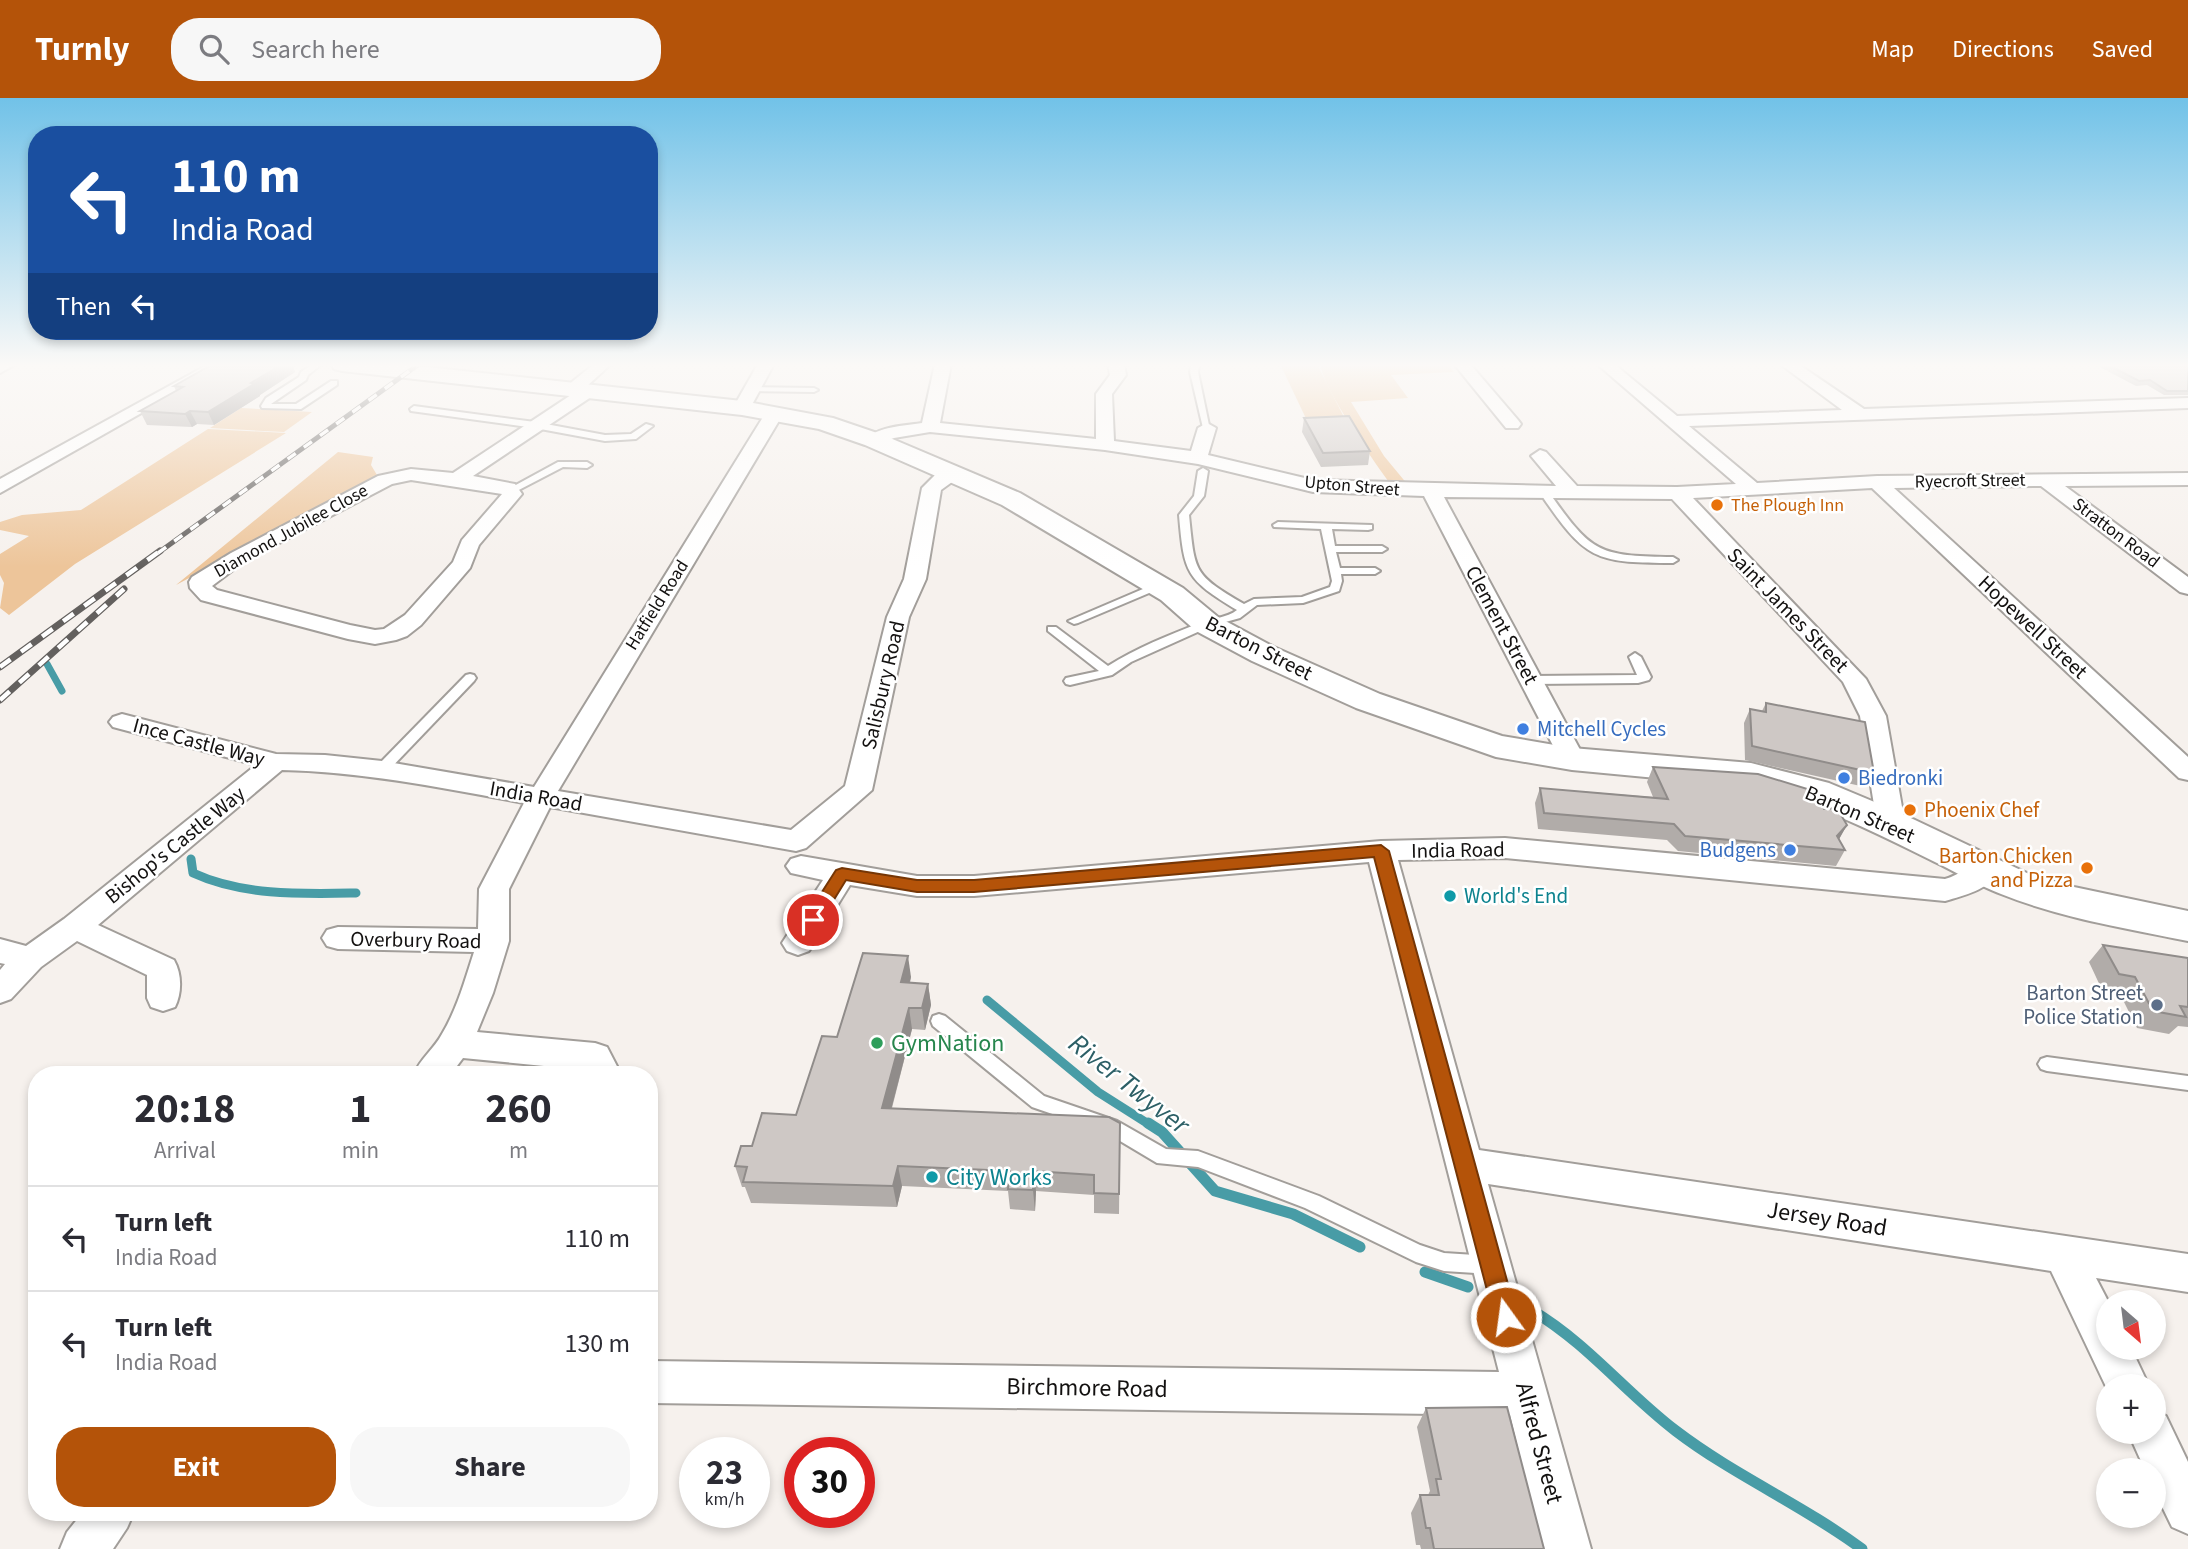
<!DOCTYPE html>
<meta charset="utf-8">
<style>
body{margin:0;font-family:"Source Sans 3",sans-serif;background:#f7f7f7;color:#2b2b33;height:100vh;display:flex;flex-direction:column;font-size:26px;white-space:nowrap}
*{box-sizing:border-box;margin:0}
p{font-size:23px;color:#7c7c81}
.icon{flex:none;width:38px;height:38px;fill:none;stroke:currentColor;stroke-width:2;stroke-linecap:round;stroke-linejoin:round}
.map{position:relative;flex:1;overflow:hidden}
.side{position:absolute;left:28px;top:968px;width:630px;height:455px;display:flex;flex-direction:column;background:#fff;border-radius:28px;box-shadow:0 4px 10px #0003}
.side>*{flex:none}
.hud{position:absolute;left:28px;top:28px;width:630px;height:214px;border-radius:28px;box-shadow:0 4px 10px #0003;background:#1a4fa0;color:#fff;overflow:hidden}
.needle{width:46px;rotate:152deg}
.controls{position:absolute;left:2096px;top:1192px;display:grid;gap:14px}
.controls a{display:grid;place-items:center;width:70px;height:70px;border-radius:50%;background:#fff;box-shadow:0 4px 10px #0003;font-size:35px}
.speed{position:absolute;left:679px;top:1339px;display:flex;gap:14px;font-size:35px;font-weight:700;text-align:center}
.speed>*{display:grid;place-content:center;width:91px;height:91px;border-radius:50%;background:#fff;box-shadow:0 4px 10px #0003;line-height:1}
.speed small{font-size:18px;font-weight:400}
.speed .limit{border:10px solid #d22;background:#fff;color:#111}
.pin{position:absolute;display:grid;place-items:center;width:60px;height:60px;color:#fff;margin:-30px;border:4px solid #fff;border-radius:50%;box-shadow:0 2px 7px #0007}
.me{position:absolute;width:77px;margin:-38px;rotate:346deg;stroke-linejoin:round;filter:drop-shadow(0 0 5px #0008)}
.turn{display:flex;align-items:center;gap:24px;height:147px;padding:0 28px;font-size:32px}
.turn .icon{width:91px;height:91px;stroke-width:2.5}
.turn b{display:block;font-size:49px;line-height:60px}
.then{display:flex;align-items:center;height:66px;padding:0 28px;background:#0003;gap:14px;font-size:26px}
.eta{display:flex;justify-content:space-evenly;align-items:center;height:119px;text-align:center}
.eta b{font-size:42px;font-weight:700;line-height:49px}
.action{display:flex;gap:14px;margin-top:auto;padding:14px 28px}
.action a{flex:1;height:80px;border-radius:28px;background:#b45309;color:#fff;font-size:28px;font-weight:700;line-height:80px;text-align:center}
.action a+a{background:#f7f7f7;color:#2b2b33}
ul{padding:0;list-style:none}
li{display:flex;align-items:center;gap:21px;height:105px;padding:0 28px;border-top:2px solid #e1e1e2}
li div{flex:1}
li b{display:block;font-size:26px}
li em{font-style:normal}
header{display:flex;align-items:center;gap:42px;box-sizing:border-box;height:98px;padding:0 35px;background:#b45309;color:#fff}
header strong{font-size:33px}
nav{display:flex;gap:38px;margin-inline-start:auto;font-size:24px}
.search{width:490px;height:63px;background:#f7f7f7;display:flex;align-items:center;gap:18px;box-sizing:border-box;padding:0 24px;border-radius:28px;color:#7c7c81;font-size:26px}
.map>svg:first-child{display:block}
.green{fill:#edc59a}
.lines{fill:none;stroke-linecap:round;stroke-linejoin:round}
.stream-far2{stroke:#489ca6;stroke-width:7}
.stream-far1{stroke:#489ca6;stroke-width:9}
.stream{stroke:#489ca6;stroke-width:11}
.lane-casing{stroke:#a29e9a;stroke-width:4}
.street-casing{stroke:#a29e9a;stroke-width:4}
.secondary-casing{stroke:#a29e9a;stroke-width:4}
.lane{fill:#fff;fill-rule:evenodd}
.street{fill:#fff;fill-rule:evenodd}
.secondary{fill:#fff;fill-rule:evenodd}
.rail-far1-casing{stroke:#63605e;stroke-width:5}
.rail-casing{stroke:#63605e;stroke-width:7}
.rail-far1{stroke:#fff;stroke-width:3.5;stroke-dasharray:10;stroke-linecap:butt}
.rail{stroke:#fff;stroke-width:4.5;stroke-dasharray:13;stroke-linecap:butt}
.wall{fill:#b1aca9}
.shaded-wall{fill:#908c8a}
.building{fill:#cec8c5;stroke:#908c8a;stroke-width:2}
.route{fill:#b45309;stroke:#753606;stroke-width:2}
.food-dot{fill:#e8710a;stroke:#fff;stroke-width:2.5}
.shop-dot{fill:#3f7fe0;stroke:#fff;stroke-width:2.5}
.culture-dot{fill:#0f9aa8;stroke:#fff;stroke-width:2.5}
.service-dot{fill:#5c6f8a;stroke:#fff;stroke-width:2.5}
.leisure-dot{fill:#2e9e5b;stroke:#fff;stroke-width:2.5}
.labels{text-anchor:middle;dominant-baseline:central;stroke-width:5;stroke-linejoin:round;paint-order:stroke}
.far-street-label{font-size:18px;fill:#131110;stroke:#fff}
.far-food-label{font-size:18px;fill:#c56008;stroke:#fff;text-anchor:start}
.street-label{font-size:21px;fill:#131110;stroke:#fff}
.shop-label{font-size:21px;fill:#366cbe;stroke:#fff;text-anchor:start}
.food-label{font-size:21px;fill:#c56008;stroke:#fff;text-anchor:start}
.culture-label{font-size:21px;fill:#0d838f;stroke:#fff;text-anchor:start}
.service-label{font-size:21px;fill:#4e5e75;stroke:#fff;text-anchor:end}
.near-leisure-label{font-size:24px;fill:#27864d;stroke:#fff;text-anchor:start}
.near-culture-label{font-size:24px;fill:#0d838f;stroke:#fff;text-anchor:start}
.near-street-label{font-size:24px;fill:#131110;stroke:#fff}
.near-water-label{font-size:28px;font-style:italic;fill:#2c5f66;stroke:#fff}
</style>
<header>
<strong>Turnly</strong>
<div class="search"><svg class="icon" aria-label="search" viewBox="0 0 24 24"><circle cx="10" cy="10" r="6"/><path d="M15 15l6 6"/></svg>Search here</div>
<nav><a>Map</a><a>Directions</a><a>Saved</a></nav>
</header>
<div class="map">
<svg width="2188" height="1451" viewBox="0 0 2188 1451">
<rect width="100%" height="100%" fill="#f6f1ed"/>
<g class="green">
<path d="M1321 266H1448L1454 274 1391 277 1408 300 1351 304 1384 358 1408 387 1392 388C1377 368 1319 285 1321 266Z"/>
<path d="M1281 268H1318L1350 331H1311Z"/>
<path d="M241 310 312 314 284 334 210 330Z"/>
<path d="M208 331 286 335 75 466 9 517 0 510 4 485 0 477V456L29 438 0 432V424L22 417 81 412Z"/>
<path d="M338 354 373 359 371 367 380 382 324 408 176 487Z"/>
</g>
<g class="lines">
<path class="stream-far2" d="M47 566 62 593"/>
<g class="stream-far1">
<path d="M191 761 193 775C243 798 302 796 356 795"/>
<path d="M987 902 1098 994 1150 1027"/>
</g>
<g class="stream">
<path d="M1148 1025 1162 1034 1215 1093 1293 1116 1360 1149"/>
<path d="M1425 1174 1468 1189"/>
<path d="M1533 1213C1588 1246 1626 1295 1676 1333 1735 1378 1803 1407 1862 1451"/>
</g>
<defs>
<g id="lane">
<path d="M313 266H322L308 277 306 282 271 306H296L331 283H337V287L301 311 262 310 261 308 266 300 299 279 301 274Z"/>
<path d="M1191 266H1199L1198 274 1210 332 1203 330 1190 274Z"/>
<path d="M749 289 814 290 818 292 814 294 752 293H749Z"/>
<path d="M414 308 535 324 605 337 631 336 646 326 653 328 636 341 605 343 535 330 411 313 410 311Z"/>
<path d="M558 364H587L592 367 587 370 563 369 513 395 505 393Z"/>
<path d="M1203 370 1208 373 1204 398 1189 417C1195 475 1193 476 1244 506L1254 501 1302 499 1330 489 1332 483 1321 431 1274 429 1273 427 1278 424 1372 427V431L1368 432 1332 431 1335 448H1382L1387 451 1382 454H1336L1340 470H1375L1380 473 1375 476H1341L1342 483 1339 493 1303 505 1257 507 1240 520 1211 528 1131 564 1112 577 1070 587 1066 586 1064 583 1066 580 1099 573 1048 533V529H1056L1108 568C1136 550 1169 537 1200 525 1212 520 1227 520 1237 512 1186 481 1184 476 1179 417L1194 398 1198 373Z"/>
<path d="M1542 393H1548C1592 455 1597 458 1673 459L1678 462 1673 465C1593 465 1585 461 1540 395Z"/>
<path d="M1157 485 1162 488 1161 490 1078 525 1074 526 1068 523Z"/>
<path d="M1635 555 1641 559 1651 579 1649 582 1638 585 1532 586 1526 582 1532 578 1637 577 1629 559Z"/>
<path d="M470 576 474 577 476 580 474 583 387 674H377L375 671 377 668 466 577Z"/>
<path d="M939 916 945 918 1044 998 1117 1023 1166 1051 1198 1053 1319 1098 1420 1147 1444 1155 1491 1158 1498 1160 1501 1167 1498 1174 1491 1176 1444 1173 1416 1164 1305 1110 1198 1069 1157 1065 1105 1034 1032 1009 933 928 931 923 933 918Z"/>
<path d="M2047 959 2188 978V992L2047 973 2041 971 2038 966 2041 961Z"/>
</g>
<g id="street">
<path d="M0 266H16L0 275Z"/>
<path d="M209 266H228L0 395V381Z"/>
<path d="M594 266H611L587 288 594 289 596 293 594 297 473 378 515 386 522 396 479 447 470 470 421 527 407 538 396 542 375 546 348 541 201 502 190 490 189 484 192 479 231 455 378 378 411 371 453 375 571 297 565 292 567 288ZM411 382 502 396 462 442 453 464 405 517 384 531 375 532 350 527 217 492 212 488 245 463 392 386Z"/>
<path d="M758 266H774L748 314H736L733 310Z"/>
<path d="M935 266H951L940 325 1096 341V296L1110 277 1108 266H1124L1126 277 1112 296 1114 343 1191 353 1198 330 1207 325 1216 330 1208 357 1313 382 1556 388 1531 358 1540 352 1546 354 1577 388 1677 389 1736 386 1597 266H1614L1677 318 1842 312 1780 266H1798L1864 311 2188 300V310L1689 328 1757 385 1877 378 2188 375V387L2065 388 2188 479V496L2180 494 2041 388 1894 390 2188 659V682L2179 680 1872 390 1693 400 1866 581 1886 618 1905 726 1901 733 1891 735 1881 733 1877 726 1860 618 1843 584 1672 401 1444 399 1585 661 1581 667 1572 669 1563 667 1424 398 1313 394 1198 366 1105 352 930 334 894 340 874 347 868 346 865 342C878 328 904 328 922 325Z"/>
<path d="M1454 266H1470L1518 322 1521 326 1518 330H1506Z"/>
<path d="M774 311 783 316 558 693 791 732 845 688 887 519 904 481 922 390 935 377 954 370 961 372 963 376 941 392 926 481 909 519 872 692 806 750 796 753 550 709 509 791V843L493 895 477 934 595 945 607 949 621 976H587L585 972 463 960 451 976H414C420 961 434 951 442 936 457 911 465 882 474 854L338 851 327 848 322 840 327 832 338 829 478 831 479 791 524 705C444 690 364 674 282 672L98 827 174 862C182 876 182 895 175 909L163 913 151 909 147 900V877L77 843 41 869 11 901 0 905V872L5 866 0 865V841L26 848 64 821 256 667 113 629 109 624 113 619 122 616 276 656 325 657 382 663 534 689 765 316Z"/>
<path d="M1505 740 1945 781C1963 776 1976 760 1995 766L2000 773C1988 792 1965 797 1945 803L1505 760 1398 762 1479 1052 2188 1156V1194L2096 1180 2109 1205V1250H2131L2149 1288H2109V1295L2051 1173 1488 1086 1591 1451H1543L1510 1317 649 1305V1263L1499 1274 1369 764 974 798H917L850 787 809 853 798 857 787 853 782 845 823 782 791 775 786 768 791 761 801 758 917 778H974L1381 743Z"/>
<path d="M2154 1314 2166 1318 2188 1364V1436L2172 1429 2154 1392V1372H2145L2128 1334H2154Z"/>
<path d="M83 1414H134L127 1430 113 1451H60L67 1434Z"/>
</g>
<path id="secondary" d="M331 266H398L742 303 833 320 883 337 1020 395 1183 490 1218 519 1274 549 1380 596 1502 638 1572 650 1751 665 1798 677 1829 685 1896 713 2029 776 2074 789 2188 813V843C2125 830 2061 820 2001 796 1980 788 1959 776 1939 766 1878 736 1818 705 1751 689L1572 672 1496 659 1356 610 1252 563 1196 533 1161 502 1002 407 865 347 819 331 742 317 342 273 334 271Z"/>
</defs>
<use href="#lane" class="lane-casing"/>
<use href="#street" class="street-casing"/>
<use href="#secondary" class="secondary-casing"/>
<use href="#lane" class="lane"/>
<use href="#street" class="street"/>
<use href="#secondary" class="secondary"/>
<defs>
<path id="rail-far1" d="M158 455 419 266"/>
<g id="rail">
<path d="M0 569 160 453"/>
<path d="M0 602 124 491"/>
</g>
</defs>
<use href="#rail-far1" class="rail-far1-casing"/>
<use href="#rail" class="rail-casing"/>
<use href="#rail-far1" class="rail-far1"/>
<use href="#rail" class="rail"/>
</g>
<g class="wall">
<path d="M213 266H292L295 274 260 297V298L214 327 197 326 192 329 147 327 140 313 176 293 174 288Z"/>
<path d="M2094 266H2188V297H2164L2147 287 2136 288Z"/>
<path d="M1304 320 1370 353 1368 367 1321 369 1302 334Z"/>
<path d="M1766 605 1874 675 1865 689 1745 662 1744 625 1750 611 1762 613Z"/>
<path d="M1653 669 1824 711 1847 727 1839 741 1845 752 1836 768 1678 753 1667 742 1538 731 1535 705 1540 690 1653 699 1647 684Z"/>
<path d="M2103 847 2188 860V929L2178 928 2169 936 2137 930 2120 896 2103 894 2089 864Z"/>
<path d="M911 879 910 885 928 886 931 907 925 932 912 931 892 1010 1120 1025 1119 1116 1094 1115V1097L1036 1093 1035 1113 1010 1111 1008 1093 902 1088 897 1109 751 1105 745 1089H742L735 1068 752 1048 796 1017 837 939Z"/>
<path d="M1426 1310 1544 1451H1421L1420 1447H1416L1411 1415 1420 1397H1428L1430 1393 1417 1329Z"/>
</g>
<g class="shaded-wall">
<path d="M283 266H292L295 274 260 297V298L214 327 208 314Z"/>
<path d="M190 313 197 326 192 329 185 316Z"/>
<path d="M1847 727 1838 743 1837 738Z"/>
<path d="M908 858 911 879 904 905 901 884Z"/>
<path d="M928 886 931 907 925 932 922 910Z"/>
<path d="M909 910 912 931 886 1031 882 1010Z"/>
<path d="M898 1068 902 1088 897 1109 893 1088Z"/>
<path d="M1034 1073 1036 1093 1035 1113 1033 1092Z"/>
</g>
<g class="building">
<path d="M213 266H283L251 285 254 286 208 314 190 313 185 316 140 313 183 289 174 288Z"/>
<path d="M2106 266H2188V293H2167L2150 282 2139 283Z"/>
<path d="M1349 318 1370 353 1323 355 1304 320Z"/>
<path d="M1766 605 1865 624 1874 675 1752 648 1750 611 1766 614Z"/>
<path d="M1653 669 1758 676 1814 693 1824 711 1837 710 1847 727 1837 738 1845 752 1685 738 1674 726 1544 715 1540 690 1668 701Z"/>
<path d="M2103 847 2188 860V909L2180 908 2186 919 2153 913 2135 879 2119 876Z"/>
<path d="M863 855 908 858 901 884 928 886 922 910H909L882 1010 1109 1019 1120 1025 1119 1096 1094 1095V1077L1034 1073 1033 1092 1008 1091 1010 1073 898 1068 893 1088 743 1084 747 1069 735 1068 741 1048H752L762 1015 796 1017 822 938 837 939Z"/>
<path d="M1507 1309 1544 1451H1434L1430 1430H1426L1420 1397H1439L1436 1381H1441L1426 1310Z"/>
</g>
<linearGradient id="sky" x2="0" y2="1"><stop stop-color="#71c2e8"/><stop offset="0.57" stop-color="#fbf9f7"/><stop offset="1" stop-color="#fbf9f7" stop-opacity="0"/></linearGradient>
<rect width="2188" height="469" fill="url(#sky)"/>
<path class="route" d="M1381 747 1389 753 1517 1219 1514 1227 1506 1230 1497 1227 1494 1219 1374 759 974 794H917L846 782 819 826H806L804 822 836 772 842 770 917 782H974Z"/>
<g class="food-dot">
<circle cx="1717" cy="407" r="7"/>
<circle cx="1910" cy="712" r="7"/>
<circle cx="2087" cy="770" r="7"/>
</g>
<g class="shop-dot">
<circle cx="1523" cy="631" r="7"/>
<circle cx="1844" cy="680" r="7"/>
<circle cx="1790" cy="752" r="7"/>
</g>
<g class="culture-dot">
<circle cx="1450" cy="798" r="7"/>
<circle cx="932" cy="1079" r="7"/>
</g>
<circle class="service-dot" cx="2157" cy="907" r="7"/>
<circle class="leisure-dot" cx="877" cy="945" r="7"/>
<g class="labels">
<g class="far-street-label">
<text transform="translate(1970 383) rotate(-1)">Ryecroft Street</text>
<text transform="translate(1352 388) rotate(5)">Upton Street</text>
<text transform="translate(291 433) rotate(-29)">Diamond Jubilee Close</text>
<text transform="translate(2116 435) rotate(37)">Stratton Road</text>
<text transform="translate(657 507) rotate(-58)">Hatfield Road</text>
</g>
<g class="far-food-label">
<text x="1731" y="407">The Plough Inn</text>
</g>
<g class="street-label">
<text transform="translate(1788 512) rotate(46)">Saint James Street</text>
<text transform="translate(1502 527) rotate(62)">Clement Street</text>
<text transform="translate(2033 529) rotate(43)">Hopewell Street</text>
<text transform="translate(1259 550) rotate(27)">Barton Street</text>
<text transform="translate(883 587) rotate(-77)">Salisbury Road</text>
<text transform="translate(199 644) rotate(15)">Ince Castle Way</text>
<text transform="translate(536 698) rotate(10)">India Road</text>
<text transform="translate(1860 716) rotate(23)">Barton Street</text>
<text transform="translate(175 747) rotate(-39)">Bishop's Castle Way</text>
<text transform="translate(1458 752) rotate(-1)">India Road</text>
<text transform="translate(416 842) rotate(1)">Overbury Road</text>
</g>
<g class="shop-label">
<text x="1537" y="631">Mitchell Cycles</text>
<text x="1858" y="680">Biedronki</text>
<text x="1776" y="752" text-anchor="end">Budgens</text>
</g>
<g class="food-label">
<text x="1924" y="712">Phoenix Chef</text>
<text x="2073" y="758" text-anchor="end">Barton Chicken<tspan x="2073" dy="24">and Pizza</tspan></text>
</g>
<g class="culture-label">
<text x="1464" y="798">World's End</text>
</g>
<g class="service-label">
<text x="2143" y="895">Barton Street<tspan x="2143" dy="24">Police Station</tspan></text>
</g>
<g class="near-leisure-label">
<text x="891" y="945">GymNation</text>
</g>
<g class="near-culture-label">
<text x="946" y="1079">City Works</text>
</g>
<g class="near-street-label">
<text transform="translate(1827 1121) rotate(9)">Jersey Road</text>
<text transform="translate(1087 1290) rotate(1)">Birchmore Road</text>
<text transform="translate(1539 1345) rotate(75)">Alfred Street</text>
</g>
<g class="near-water-label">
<text transform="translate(1129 986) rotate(38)">River Twyver</text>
</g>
</g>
</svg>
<div class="controls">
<a><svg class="needle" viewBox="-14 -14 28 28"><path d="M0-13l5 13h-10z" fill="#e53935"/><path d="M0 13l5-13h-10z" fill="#7c7c81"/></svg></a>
<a>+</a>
<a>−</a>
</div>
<div class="speed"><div>23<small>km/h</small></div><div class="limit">30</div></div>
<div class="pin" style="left:813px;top:822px;background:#d93025"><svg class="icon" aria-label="arrive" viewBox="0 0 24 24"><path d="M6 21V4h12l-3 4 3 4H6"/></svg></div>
<svg class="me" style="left:1506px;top:1219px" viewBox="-20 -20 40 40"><circle r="17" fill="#b45309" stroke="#fff" stroke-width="3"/><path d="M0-11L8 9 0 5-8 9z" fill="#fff"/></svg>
<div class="hud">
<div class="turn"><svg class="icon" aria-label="left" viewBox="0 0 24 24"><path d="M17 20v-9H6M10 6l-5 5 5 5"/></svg><div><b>110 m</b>India Road</div></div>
<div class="then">Then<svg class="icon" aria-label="left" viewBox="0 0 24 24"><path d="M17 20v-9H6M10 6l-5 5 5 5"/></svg></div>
</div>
<section class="side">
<div class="eta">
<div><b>20:18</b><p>Arrival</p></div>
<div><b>1</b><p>min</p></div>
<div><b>260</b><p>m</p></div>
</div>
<ul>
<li><svg class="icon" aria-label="left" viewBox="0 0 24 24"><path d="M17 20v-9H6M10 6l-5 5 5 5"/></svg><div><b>Turn left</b><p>India Road</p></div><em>110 m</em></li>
<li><svg class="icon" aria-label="left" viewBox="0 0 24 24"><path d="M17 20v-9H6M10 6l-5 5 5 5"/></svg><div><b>Turn left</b><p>India Road</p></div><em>130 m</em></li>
</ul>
<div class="action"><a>Exit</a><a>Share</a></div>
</section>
</div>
